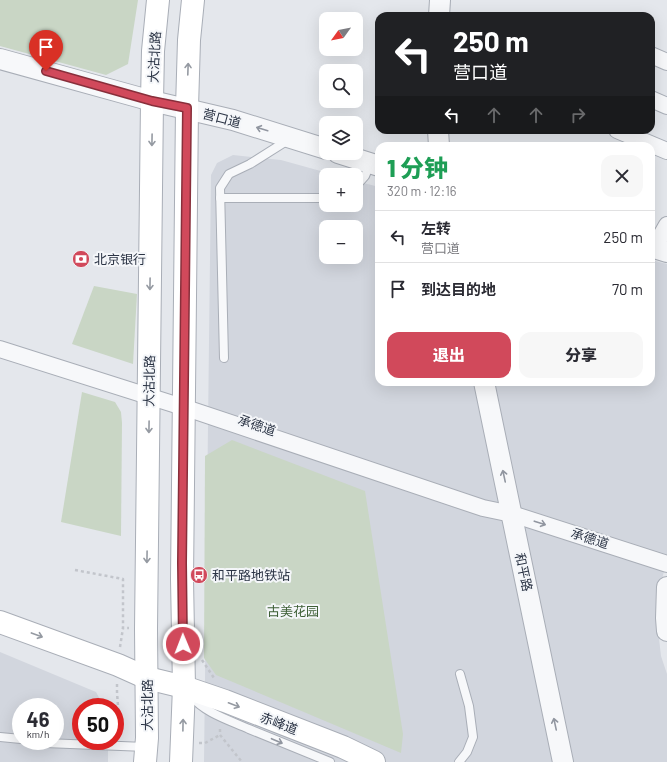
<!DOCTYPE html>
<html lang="zh">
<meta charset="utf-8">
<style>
body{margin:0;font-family:Barlow,"Noto Sans SC",sans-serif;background:#f7f7f7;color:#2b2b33;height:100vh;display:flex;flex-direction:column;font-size:15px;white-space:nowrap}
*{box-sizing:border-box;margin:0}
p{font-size:13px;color:#7c7c81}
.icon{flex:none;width:22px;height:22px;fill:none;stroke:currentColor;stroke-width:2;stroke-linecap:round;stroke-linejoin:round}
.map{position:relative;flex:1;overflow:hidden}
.drawer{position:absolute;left:375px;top:142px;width:280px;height:244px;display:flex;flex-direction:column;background:#fff;border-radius:12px;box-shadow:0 4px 16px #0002}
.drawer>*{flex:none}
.guide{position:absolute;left:375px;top:12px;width:280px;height:122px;border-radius:12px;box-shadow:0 4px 16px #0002;background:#202124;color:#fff;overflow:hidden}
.needle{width:26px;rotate:237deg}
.tools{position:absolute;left:319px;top:12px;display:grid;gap:8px}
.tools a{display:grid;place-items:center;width:44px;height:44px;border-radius:8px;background:#fff;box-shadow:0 4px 16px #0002;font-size:20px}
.speed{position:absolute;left:12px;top:698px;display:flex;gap:8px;font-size:20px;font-weight:700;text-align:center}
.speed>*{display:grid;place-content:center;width:52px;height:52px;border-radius:50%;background:#fff;box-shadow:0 4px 16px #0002;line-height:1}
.speed small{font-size:10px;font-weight:400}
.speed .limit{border:6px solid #d22;background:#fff;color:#111}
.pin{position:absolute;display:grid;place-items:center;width:34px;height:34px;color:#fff;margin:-41px -17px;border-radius:50% 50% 50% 0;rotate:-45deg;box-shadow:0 0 4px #0007}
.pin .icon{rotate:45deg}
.me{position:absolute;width:44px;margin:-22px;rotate:359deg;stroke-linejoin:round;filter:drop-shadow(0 0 3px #0008)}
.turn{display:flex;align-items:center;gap:14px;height:84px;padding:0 12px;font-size:18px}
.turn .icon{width:52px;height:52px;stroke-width:2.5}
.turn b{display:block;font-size:28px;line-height:34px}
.lanes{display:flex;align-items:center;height:38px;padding:0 12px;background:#0003;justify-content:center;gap:20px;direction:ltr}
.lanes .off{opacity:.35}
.round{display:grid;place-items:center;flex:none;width:42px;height:42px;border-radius:12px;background:#f7f7f7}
.head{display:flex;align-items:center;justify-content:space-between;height:68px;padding:0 12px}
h1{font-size:24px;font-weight:800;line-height:30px;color:#1e9e55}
.button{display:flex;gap:8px;margin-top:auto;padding:8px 12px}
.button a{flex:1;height:46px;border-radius:12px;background:#d1495b;color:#fff;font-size:16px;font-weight:800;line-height:46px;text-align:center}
.button a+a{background:#f7f7f7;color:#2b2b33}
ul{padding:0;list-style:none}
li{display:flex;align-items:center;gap:12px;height:52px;padding:0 12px;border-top:1px solid #e1e1e2}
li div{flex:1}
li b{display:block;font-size:15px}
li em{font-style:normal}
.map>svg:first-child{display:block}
.built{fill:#d2d6de;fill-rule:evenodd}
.green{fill:#c9d6c5}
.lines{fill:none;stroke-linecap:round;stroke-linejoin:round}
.service-casing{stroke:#a9aeb7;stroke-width:10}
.minor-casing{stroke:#a9aeb7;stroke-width:18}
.tertiary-casing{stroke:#a9aeb7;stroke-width:22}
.secondary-casing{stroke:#a9aeb7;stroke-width:24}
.path{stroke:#c2c5cb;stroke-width:2.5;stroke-dasharray:3 3;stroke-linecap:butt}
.service{stroke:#f7f8fa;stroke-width:8}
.minor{stroke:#f7f8fa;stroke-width:16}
.tertiary{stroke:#f7f8fa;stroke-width:20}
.secondary{stroke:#fff;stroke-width:22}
.oneway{stroke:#959aa2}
.oneway2{stroke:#9196a0}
.route-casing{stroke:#882f3b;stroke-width:10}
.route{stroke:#d1495b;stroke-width:7}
.labels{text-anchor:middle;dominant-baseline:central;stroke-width:4;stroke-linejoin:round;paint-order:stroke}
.street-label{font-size:13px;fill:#2b3445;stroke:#f4f6f9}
.poi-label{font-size:13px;fill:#2b3445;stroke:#f4f6f9;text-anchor:start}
.park-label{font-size:13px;fill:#3f6138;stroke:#f4f6f9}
</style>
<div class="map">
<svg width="667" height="762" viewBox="0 0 667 762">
<rect width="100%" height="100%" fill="#e4e7ec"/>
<g class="built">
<path d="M233 155 281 160 335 175H326V205H356V181L379 187V382H651V260L667 264V560L662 579 657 608 658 630 661 656 667 674V762H204L211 175 217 163ZM326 227H356V257H326Z"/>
<path d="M0 652 96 692 104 707H81V741H108V762H0ZM21 707H55V741H21Z"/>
</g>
<g class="green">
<path d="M0 0H138L128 64 106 75 0 46Z"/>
<path d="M94 286 137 294 133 364 72 344Z"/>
<path d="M82 392 115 402 121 412 122 423 121 536 61 522Z"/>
<path d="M232 440 365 491 403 734 401 753 216 675 204 658 205 456Z"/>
</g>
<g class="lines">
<defs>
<g id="service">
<path d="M356 186 365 176 370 164"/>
<path d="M220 198H326"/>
<path d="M224 358 220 188 229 174 250 164 288 140"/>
<path d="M191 696C205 713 229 720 249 729 276 740 303 751 330 762"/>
<path d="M0 737 21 739"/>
<path d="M33 741 45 743 146 747"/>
<path d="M459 762 467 752 473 737 469 706 460 674"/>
</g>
<g id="minor">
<path d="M651 55 667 62"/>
<path d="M651 99 667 106"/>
<path d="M617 130 667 151"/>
<path d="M654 248 667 225"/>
<path d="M0 349 192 410 483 508 512 514 667 564"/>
</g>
<g id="tertiary">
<path d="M439 16 440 0"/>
<path d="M0 59 152 101 233 120 326 149"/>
<path d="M438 130 439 146"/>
<path d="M338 153 379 166"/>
<path d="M651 247 667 252"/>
<path d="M484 382 563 762"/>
<path d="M667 587 666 618 667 631"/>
</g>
<g id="secondary">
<path d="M0 622 118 665 147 678 184 687 225 701 343 747 374 762"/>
<path d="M145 762 147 738 146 629 152 101 153 51 158 0"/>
<path d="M181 762 184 687 182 579 187 108 189 40 193 0"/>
</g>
</defs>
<use href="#service" class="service-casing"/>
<use href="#minor" class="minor-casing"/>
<use href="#tertiary" class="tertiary-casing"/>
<use href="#secondary" class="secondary-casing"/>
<g class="path">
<path d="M75 570 123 579V628H129"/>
<path d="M120 647 123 628"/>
<path d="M202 660 214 678"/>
<path d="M117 684V692L120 735"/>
<path d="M220 729V735L242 762"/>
<path d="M199 743H205L220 735"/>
</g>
<use href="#service" class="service"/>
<use href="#minor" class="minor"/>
<use href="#tertiary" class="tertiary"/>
<use href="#secondary" class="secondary"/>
</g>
<defs><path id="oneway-shaft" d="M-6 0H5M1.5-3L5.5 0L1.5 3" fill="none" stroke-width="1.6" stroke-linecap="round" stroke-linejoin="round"/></defs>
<g class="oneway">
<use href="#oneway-shaft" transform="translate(188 69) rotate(-88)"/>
<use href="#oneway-shaft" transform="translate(152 140) rotate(91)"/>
<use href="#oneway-shaft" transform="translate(150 284) rotate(91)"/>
<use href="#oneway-shaft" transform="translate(149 427) rotate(91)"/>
<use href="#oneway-shaft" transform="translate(147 557) rotate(91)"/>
<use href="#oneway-shaft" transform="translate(37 635) rotate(20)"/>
<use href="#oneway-shaft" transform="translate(234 705) rotate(21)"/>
<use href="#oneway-shaft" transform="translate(183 725) rotate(-89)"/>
</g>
<g class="oneway2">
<use href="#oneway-shaft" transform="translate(262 129) rotate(-163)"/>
<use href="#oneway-shaft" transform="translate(504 476) rotate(-102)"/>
<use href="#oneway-shaft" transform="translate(540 523) rotate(18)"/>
<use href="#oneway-shaft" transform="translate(555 724) rotate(-102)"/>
<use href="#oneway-shaft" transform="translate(277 741) rotate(23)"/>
</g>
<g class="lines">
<defs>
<path id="route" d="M46 71 152 101 187 108 182 563 183 644"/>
</defs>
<use href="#route" class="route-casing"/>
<use href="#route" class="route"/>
</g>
<defs>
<symbol id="bank-disc" viewBox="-11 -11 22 22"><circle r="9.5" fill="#d1495b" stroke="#f4f6f9"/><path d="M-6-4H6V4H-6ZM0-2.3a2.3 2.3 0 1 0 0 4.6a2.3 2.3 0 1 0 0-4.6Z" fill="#fff"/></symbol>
<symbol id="bus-disc" viewBox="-11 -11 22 22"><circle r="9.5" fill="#d1495b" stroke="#f4f6f9"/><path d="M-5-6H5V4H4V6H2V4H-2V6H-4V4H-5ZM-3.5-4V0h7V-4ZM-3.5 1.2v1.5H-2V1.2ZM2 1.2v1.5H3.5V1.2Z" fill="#fff"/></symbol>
</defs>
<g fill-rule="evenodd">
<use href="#bank-disc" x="71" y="249" width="20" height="20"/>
<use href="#bus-disc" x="189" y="565" width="20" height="20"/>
</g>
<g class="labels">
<g class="street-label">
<text transform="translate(154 57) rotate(-87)">大沽北路</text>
<text transform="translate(222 118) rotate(15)">营口道</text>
<text transform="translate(149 381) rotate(-89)">大沽北路</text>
<text transform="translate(257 425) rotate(19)">承德道</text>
<text transform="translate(590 538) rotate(18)">承德道</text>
<text transform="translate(524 572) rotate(78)">和平路</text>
<text transform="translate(147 705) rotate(-90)">大沽北路</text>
<text transform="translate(279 723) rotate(21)">赤峰道</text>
</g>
<g class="poi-label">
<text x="94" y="259">北京银行</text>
<text x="212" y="575">和平路地铁站</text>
</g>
<g class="park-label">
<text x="293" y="611">古美花园</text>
</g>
</g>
</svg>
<div class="tools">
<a><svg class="needle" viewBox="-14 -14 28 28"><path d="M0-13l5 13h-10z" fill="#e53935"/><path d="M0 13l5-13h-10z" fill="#7c7c81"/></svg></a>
<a><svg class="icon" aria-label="search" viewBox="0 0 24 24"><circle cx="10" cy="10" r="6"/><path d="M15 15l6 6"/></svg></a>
<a><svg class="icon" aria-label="layers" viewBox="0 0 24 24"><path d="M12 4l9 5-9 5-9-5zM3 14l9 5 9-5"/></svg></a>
<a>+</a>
<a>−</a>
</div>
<div class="speed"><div>46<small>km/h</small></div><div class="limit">50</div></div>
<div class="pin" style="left:46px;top:71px;background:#d93025"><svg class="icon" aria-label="arrive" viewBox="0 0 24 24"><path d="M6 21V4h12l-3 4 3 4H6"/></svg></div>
<svg class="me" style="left:183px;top:644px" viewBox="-20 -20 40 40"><circle r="17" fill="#d1495b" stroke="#fff" stroke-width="3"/><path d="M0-11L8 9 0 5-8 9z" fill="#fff"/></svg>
<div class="guide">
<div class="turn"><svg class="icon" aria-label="left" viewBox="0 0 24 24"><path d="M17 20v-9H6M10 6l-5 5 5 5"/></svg><div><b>250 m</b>营口道</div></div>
<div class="lanes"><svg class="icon" aria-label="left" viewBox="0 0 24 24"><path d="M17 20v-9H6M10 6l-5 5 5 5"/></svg><svg class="icon off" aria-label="ahead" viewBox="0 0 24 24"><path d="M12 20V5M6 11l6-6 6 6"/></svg><svg class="icon off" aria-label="ahead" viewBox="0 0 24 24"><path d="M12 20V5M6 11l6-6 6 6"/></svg><svg class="icon off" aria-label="right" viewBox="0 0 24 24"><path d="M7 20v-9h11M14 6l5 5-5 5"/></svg></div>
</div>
<section class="drawer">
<div class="head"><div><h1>1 分钟</h1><p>320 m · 12:16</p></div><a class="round"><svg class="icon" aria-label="close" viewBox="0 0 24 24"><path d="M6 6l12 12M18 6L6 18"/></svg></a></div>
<ul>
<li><svg class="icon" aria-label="left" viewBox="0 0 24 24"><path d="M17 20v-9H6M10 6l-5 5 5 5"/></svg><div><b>左转</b><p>营口道</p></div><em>250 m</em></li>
<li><svg class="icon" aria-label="arrive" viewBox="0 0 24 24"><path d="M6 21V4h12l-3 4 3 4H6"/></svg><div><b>到达目的地</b></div><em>70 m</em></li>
</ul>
<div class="button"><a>退出</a><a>分享</a></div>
</section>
</div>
